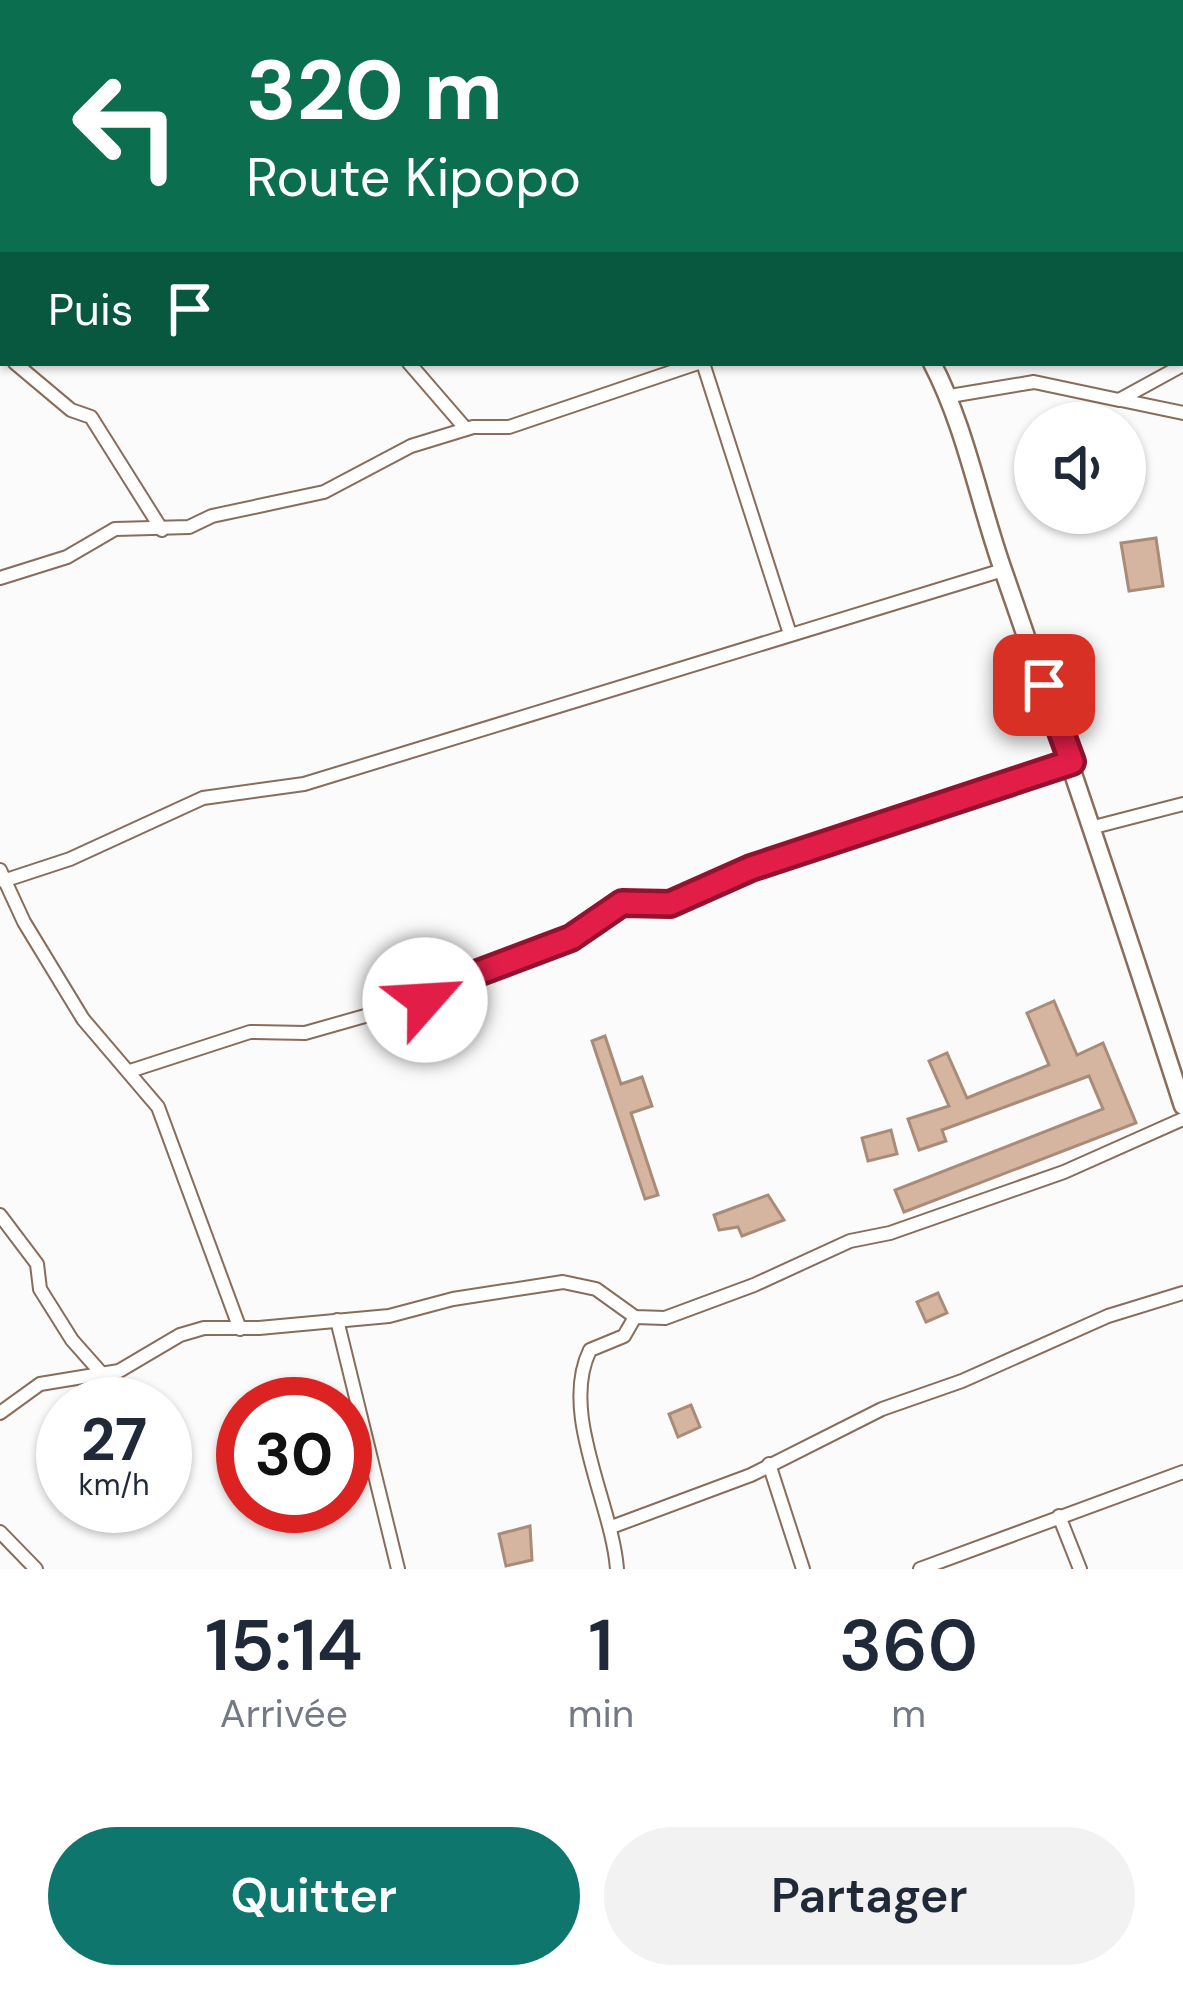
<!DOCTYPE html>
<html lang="fr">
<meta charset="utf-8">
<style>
body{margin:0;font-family:"DM Sans",sans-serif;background:#f2f2f3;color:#1f2937;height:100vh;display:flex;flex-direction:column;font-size:45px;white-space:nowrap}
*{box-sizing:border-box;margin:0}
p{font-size:39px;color:#747a83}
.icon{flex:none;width:66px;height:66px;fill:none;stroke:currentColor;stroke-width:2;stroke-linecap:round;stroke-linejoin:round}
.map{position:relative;height:1569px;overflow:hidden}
.drawer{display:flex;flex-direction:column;background:#fff;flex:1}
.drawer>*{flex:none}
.guide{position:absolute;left:0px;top:0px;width:1185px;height:366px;box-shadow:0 3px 9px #0004;background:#0b6e4f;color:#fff;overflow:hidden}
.buttons{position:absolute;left:1014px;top:402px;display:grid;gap:24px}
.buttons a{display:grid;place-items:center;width:132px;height:132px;border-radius:50%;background:#fff;box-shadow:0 3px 9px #0004;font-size:60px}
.speed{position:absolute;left:36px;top:1377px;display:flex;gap:24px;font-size:60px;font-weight:700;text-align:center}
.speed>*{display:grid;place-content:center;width:156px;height:156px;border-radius:50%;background:#fff;box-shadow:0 3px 9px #0004;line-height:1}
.speed small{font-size:30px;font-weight:400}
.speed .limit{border:18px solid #d22;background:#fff;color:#111}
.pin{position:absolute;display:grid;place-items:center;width:102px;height:102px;color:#fff;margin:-51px;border-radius:24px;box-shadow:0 6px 18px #0006}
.me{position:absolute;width:132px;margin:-66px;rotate:64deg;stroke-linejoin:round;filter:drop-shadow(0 0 9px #0008)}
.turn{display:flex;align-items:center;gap:42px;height:252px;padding:0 48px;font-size:54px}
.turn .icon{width:156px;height:156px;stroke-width:2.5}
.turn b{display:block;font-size:84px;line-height:102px}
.then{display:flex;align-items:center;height:114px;padding:0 48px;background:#0003;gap:24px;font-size:45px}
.eta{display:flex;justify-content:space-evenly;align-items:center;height:204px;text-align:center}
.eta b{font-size:72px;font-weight:600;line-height:84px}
.button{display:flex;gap:24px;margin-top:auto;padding:24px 48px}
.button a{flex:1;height:138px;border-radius:72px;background:#0f766e;color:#fff;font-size:48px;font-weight:600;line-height:138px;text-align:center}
.button a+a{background:#f2f2f3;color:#1f2937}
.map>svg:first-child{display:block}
.building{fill:#d5b5a0;stroke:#a98b77;stroke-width:3}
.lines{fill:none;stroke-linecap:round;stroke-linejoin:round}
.street-casing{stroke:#896c59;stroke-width:16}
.secondary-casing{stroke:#896c59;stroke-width:21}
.street{stroke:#fff;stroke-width:12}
.secondary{stroke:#fff;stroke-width:16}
.route-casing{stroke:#92132f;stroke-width:30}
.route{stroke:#e11d48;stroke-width:21}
</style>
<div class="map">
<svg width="1183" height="1569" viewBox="0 0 1183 1569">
<rect width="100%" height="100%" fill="#fbfbfb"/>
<g class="building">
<path d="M1156 538 1163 586 1129 591 1121 543Z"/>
<path d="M1054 1001 1077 1055 1103 1043 1136 1123 904 1212 895 1190 1103 1109 1089 1076 942 1130 946 1141 919 1150 908 1119 949 1106 929 1061 947 1053 967 1098 1049 1065 1027 1013Z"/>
<path d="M605 1036 621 1084 642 1077 652 1106 631 1113 658 1195 645 1199 592 1041Z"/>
<path d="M891 1130 897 1154 868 1161 862 1138Z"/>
<path d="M768 1195 784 1220 742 1236 738 1227 719 1230 714 1215Z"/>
<path d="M938 1293 947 1313 926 1322 917 1302Z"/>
<path d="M691 1405 700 1427 678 1437 669 1414Z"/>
<path d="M530 1526 532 1560 506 1566 499 1534Z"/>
</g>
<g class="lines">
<defs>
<g id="street">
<path d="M57 0 61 3"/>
<path d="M310 0 314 3"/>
<path d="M1082 0 1084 3"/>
<path d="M506 3 509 0"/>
<path d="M601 3 605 0"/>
<path d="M804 3 808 0"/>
<path d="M0 139 3 142"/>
<path d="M1182 280 1183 284"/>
<path d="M0 350 3 353"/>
<path d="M15 363 71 410 91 417 162 530"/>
<path d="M409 363 466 429"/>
<path d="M703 363 790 634"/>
<path d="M950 396 1034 382 1119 400 1183 365"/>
<path d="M1121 400 1183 413"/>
<path d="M0 578 67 557 115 529 189 527 212 516 324 492 411 446 473 427H509L698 363"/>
<path d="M1094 827 1183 804"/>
<path d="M0 870 24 922 83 1019 158 1107 240 1329"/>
<path d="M3 881 70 859 203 798 304 784 1003 570"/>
<path d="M130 1071 250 1032 305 1033 425 999 451 984 570 938 622 903 671 904 751 868 1072 762"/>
<path d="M0 1215 37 1264 40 1289 72 1340 103 1375"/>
<path d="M337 1320 398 1569"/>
<path d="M0 1413 40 1384 119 1371 180 1335 204 1328H259L389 1316 453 1299 563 1282 596 1289 635 1317 665 1318 754 1285 850 1241 890 1233 1064 1172 1183 1119"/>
<path d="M769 1464 803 1569"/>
<path d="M1059 1516 1080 1569"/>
<path d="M614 1526 751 1475 882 1409 962 1381 1108 1316 1183 1293"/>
<path d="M0 1532 36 1569"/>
<path d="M617 1569C612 1503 559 1413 590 1350L624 1336 635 1317"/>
<path d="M920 1569 1183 1472"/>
</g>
<g id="secondary">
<path d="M582 0 585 3"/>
<path d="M932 363C965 426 979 502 1003 570 1065 748 1125 926 1183 1106"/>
</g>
</defs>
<use href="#street" class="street-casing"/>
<use href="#secondary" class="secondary-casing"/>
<use href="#street" class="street"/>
<use href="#secondary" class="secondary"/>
</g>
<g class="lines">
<defs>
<path id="route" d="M425 1000 470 976 571 938 622 903 670 904 751 868 1072 762 1044 685"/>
</defs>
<use href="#route" class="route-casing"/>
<use href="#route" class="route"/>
</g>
</svg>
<div class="buttons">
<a><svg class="icon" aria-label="sound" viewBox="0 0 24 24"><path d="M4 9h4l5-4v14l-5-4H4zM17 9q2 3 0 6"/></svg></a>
</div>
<div class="speed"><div>27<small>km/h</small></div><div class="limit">30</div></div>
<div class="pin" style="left:1044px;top:685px;background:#d93025"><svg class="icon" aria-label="arrive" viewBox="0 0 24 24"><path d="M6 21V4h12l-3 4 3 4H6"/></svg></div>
<svg class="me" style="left:425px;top:1000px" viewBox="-20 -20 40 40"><circle r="19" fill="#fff"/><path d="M0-13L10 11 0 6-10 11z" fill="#e11d48"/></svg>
<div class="guide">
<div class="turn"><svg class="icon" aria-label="left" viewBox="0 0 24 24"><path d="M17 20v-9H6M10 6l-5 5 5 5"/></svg><div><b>320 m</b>Route Kipopo</div></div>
<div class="then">Puis<svg class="icon" aria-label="arrive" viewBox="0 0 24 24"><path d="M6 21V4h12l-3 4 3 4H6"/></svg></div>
</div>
</div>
<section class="drawer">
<div class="eta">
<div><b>15:14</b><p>Arrivée</p></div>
<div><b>1</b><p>min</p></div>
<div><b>360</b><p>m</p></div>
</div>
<div class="button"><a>Quitter</a><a>Partager</a></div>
</section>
